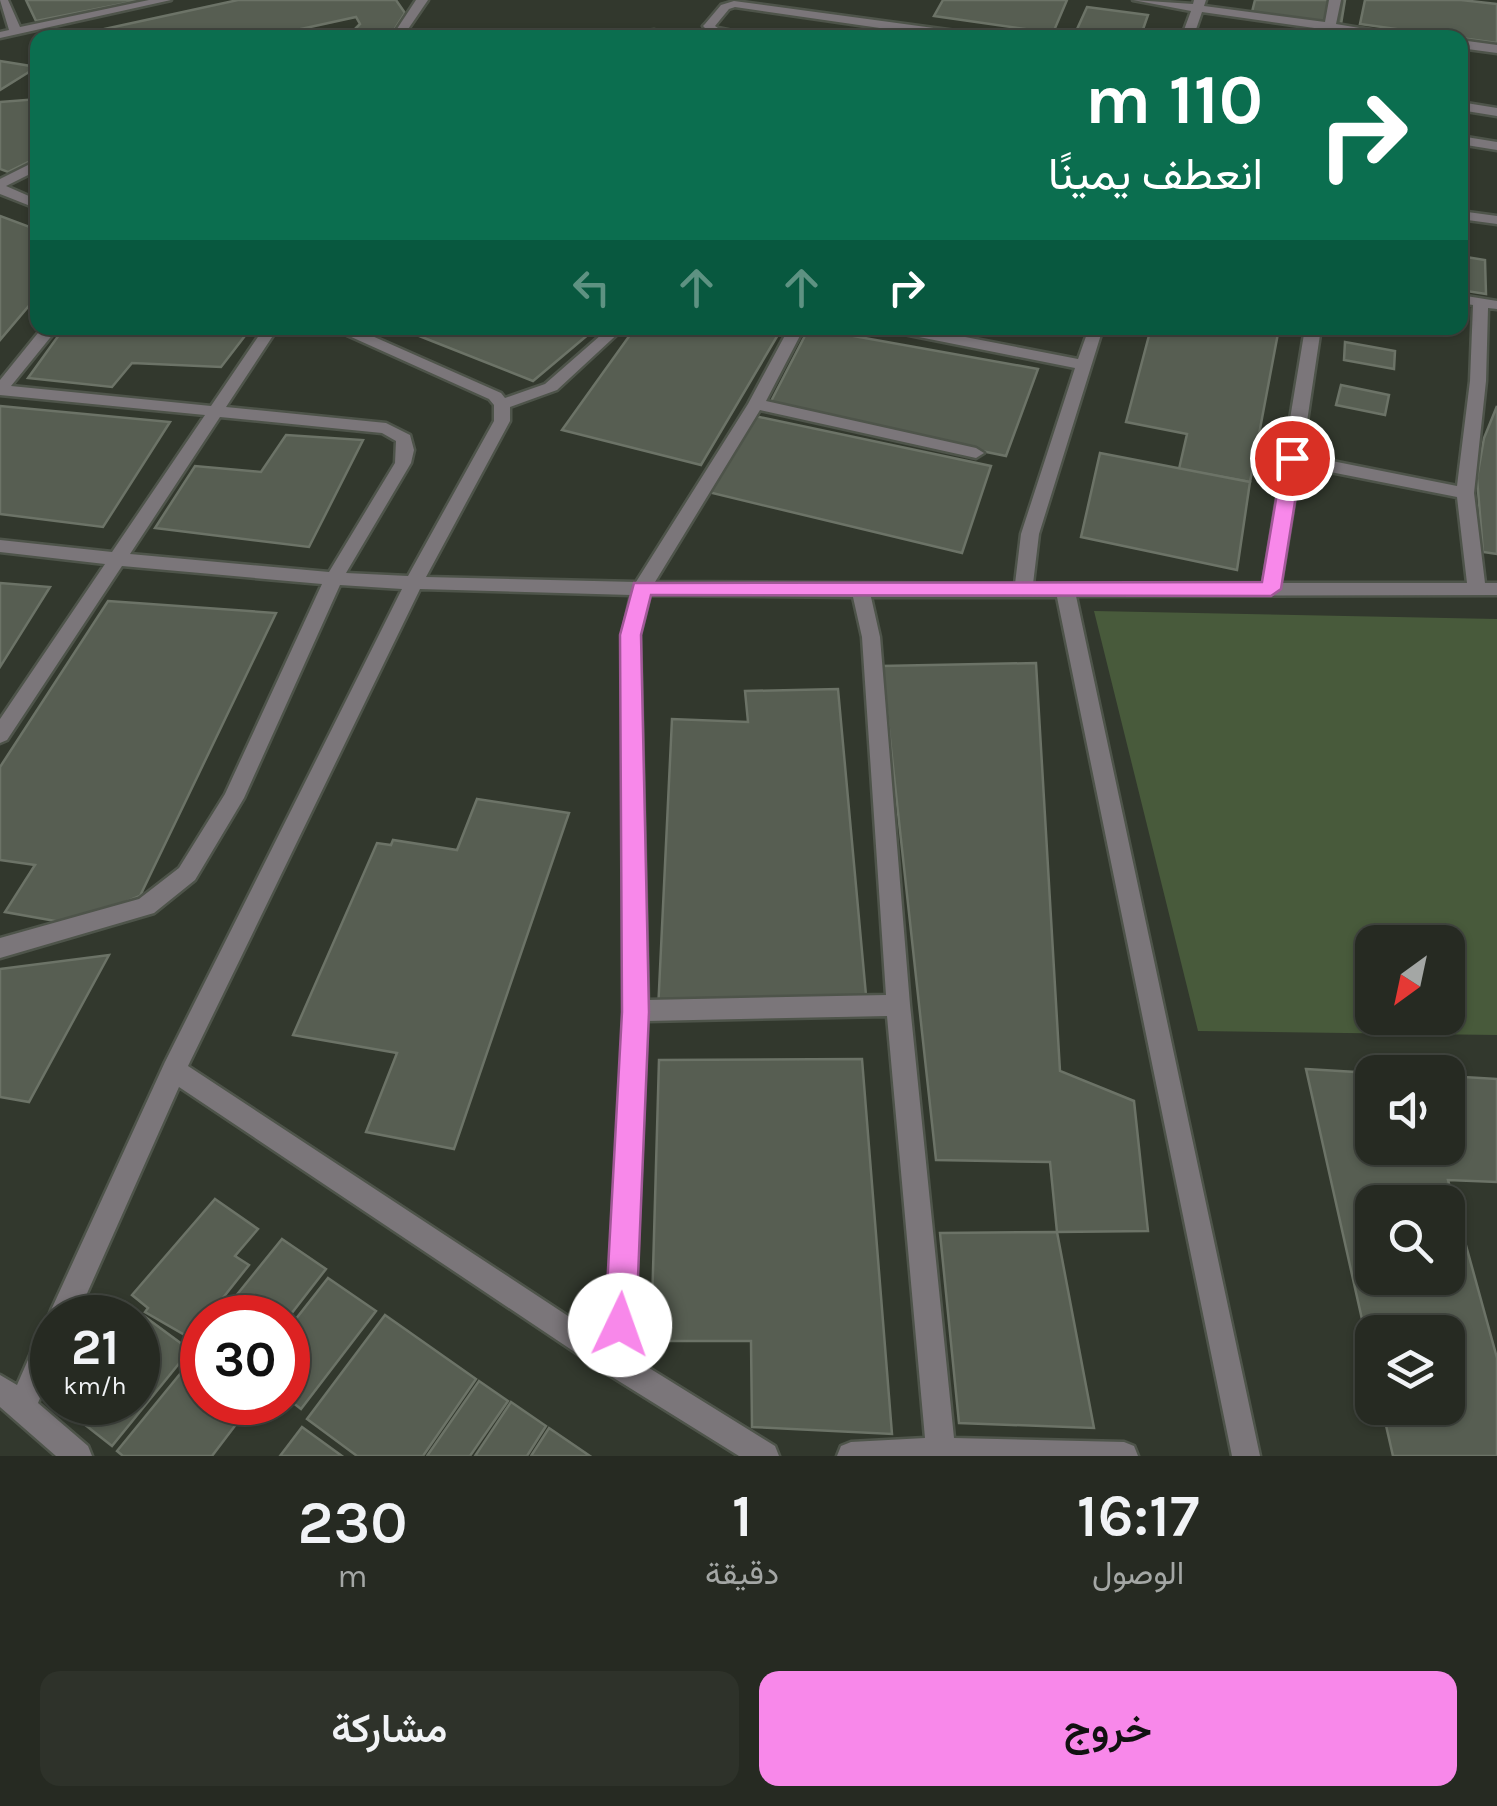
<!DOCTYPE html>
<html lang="ar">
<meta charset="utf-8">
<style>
body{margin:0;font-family:Karla,Vazirmatn,sans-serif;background:#2e322a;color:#f1f3f6;direction:rtl;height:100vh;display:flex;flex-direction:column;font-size:38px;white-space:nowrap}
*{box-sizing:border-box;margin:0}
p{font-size:32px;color:#a4a7a5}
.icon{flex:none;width:55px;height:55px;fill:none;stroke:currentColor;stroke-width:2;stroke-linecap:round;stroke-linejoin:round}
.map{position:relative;height:1456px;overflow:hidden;direction:ltr}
.panel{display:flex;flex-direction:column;background:#262a22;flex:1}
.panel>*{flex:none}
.top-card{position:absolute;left:30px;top:30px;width:1438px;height:305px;border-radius:20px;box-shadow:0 2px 8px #0004,0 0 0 2px #424640;direction:rtl;background:#0b6e4f;color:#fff;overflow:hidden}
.needle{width:65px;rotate:213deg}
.controls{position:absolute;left:1355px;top:925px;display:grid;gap:20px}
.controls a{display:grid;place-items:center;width:110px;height:110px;border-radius:20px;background:#262a22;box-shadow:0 2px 8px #0004,0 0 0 2px #424640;font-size:50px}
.speed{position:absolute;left:30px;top:1295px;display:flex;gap:20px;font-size:50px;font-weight:700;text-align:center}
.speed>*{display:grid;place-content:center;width:130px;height:130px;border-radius:50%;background:#262a22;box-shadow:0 2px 8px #0004,0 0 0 2px #424640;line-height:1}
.speed small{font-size:25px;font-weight:400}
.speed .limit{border:15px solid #d22;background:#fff;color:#111}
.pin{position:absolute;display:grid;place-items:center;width:85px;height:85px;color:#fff;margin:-42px;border:5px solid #fff;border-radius:50%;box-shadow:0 2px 10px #0007}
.me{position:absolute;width:110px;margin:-55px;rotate:3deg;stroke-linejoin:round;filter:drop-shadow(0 0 8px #0008)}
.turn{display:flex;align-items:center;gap:35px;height:210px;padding:0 40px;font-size:45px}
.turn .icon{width:130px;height:130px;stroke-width:2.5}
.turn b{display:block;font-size:70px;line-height:85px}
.lanes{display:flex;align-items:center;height:95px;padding:0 40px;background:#0003;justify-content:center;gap:50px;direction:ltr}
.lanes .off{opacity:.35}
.eta{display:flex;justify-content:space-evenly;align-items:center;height:170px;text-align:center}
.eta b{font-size:60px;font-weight:600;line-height:70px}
.cta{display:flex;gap:20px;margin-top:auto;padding:20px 40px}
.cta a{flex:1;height:115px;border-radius:20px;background:#f888ea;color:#111;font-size:40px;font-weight:600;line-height:115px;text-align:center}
.cta a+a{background:#2e322a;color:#f1f3f6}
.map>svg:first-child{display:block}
.green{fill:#485a3b;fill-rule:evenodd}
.building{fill:#575e52;stroke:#6c7367;stroke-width:2.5;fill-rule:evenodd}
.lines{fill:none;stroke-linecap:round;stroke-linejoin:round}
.minor-casing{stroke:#4e544a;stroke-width:5}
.minor{fill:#7b767a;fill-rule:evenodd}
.route{fill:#f888ea;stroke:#a15898;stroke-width:2.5}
</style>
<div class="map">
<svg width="1497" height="1456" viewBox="0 0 1497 1456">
<rect width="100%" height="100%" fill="#32382d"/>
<path class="green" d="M1094 611 1497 619V1035L1198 1031ZM1372 942H1448V1018H1372Z"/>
<g class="building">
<path d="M26 0H142L36 21Z"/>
<path d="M238 0H396L405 13 389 38H346L360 24 356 17 260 38H63Z"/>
<path d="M943 0H1067L1053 33 934 16Z"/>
<path d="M1255 0H1345L1341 24 1252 12Z"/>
<path d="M1365 0H1461L1497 4V43L1360 24Z"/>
<path d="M1087 7 1148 15 1140 38H1073Z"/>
<path d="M654 29 685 33 683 36 690 38H634L641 30Z"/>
<path d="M0 61 37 67 0 90Z"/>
<path d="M38 99V157L8 172 0 169V102Z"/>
<path d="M0 216 38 230V295L0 340Z"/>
<path d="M1460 256 1485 260 1486 294 1460 290Z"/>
<path d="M64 328H251L221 367 132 363 112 387 28 378Z"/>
<path d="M399 328H596L533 381Z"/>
<path d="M635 328H782L701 465 562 430Z"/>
<path d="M809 328 1038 369 1006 456 768 407Z"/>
<path d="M1151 328H1279L1250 482 1179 469 1187 434 1126 422Z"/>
<path d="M1345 342 1395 351 1394 369 1344 360Z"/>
<path d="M1341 385 1389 395 1385 415 1336 405Z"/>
<path d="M0 406 170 422 103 527 0 514Z"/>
<path d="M1497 406V554L1483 552 1477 478 1484 438Z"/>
<path d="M750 415 991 466 962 553 708 492Z"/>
<path d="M286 435 363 440 309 547 155 528 195 466 261 472Z"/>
<path d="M1100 453 1250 482 1237 570 1081 537Z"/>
<path d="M0 583 50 587 0 667Z"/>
<path d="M108 601 276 613 140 896 72 924 5 912 35 865 0 860V767Z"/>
<path d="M1036 663 1060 1071 1134 1101 1148 1231 1057 1232 1050 1162 936 1160 882 666Z"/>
<path d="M838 689 867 1006 658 1011 672 719 748 722 745 691Z"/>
<path d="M477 799 569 813 454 1149 366 1132 397 1053 293 1035 377 843 391 845 393 840 457 850Z"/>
<path d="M109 955 29 1102 0 1097V969Z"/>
<path d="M862 1059 892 1434 752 1427 751 1341H651L659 1060Z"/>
<path d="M1306 1069 1372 1073V1148H1448V1076L1497 1079V1182L1448 1180 1497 1358V1456H1393L1382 1408H1448V1332H1372V1364ZM1372 1202H1448V1278H1372Z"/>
<path d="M215 1199 258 1229 235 1256 249 1265 207 1318H202L190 1338 145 1312 148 1308 132 1295Z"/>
<path d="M1057 1232 1094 1428 959 1423 940 1233Z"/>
<path d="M282 1239 326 1269 288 1318H218Z"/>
<path d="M328 1278 376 1311 301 1409 288 1399V1329Z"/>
<path d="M125 1302 190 1350 112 1446 56 1402H138V1318H112Z"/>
<path d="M385 1315 476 1379 423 1456H357L307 1419Z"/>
<path d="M198 1352 202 1355V1402H253L212 1456H123L117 1451Z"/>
<path d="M479 1381 508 1401 470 1456H427Z"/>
<path d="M511 1402 546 1426 527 1456H475Z"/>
<path d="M302 1427 342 1456H280Z"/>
<path d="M549 1428 590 1456H531Z"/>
</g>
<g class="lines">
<defs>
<g id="minor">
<path d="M0 0H8L20 27 149 0H171L0 38V32L9 30Z"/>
<path d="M416 0H428L402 38H391Z"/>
<path d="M1133 0 1193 4 1194 0H1206L1204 6 1325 22 1329 0H1341L1336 24 1419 38H1385L1202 12 1193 38H1181L1191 11Z"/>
<path d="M734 1 978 34 983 38H949L735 7 729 9 715 26 718 28 766 38 710 33 703 26 705 24 721 5Z"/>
<path d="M1460 40 1497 45V53L1460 48Z"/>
<path d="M1460 102 1497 108V116L1460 110Z"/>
<path d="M1460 136 1497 142V150L1460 144Z"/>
<path d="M38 160V170L6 186 38 200V209L0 194V179Z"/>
<path d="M1460 211 1497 216V224L1460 219Z"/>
<path d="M1460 295 1497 301V309L1488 308 1486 381 1474 493 1485 583H1497V595L1076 596 1260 1456H1232L1057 597H871L880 637 910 1005 954 1438 1124 1442 1134 1446 1138 1456H837L841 1446 851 1442 925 1438 887 1016 647 1021 633 1358 775 1446 779 1456H739L609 1375 179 1087 76 1318H52V1369L38 1403 88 1446 92 1456H56L0 1407V1375L17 1385 42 1328 51 1325 48 1318 52 1308 165 1062 402 589 340 585 244 798 195 880 154 913 0 958V938L139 899 179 868 225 794 322 584 122 566 7 740 0 743V719L105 564 0 552V540L112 552 205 415 0 395V380L42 328H58L11 386 211 406 264 328H278L226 407 386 423 410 435 414 450 411 463 346 573 408 576 494 421V405L489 399 338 331 336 328H354L501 393 505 398 545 384 609 328H624L557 390 510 407V421L426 577 636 582 748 404 789 328H804L766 401 976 448 984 453 976 458 760 410 655 582 1015 584 1021 534 1075 368 899 333 891 328H919L1078 359 1089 328H1103L1039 534 1033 584 1263 583 1305 328H1321L1302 455 1457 486 1470 381 1473 305 1460 303ZM220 417 382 433 396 441 395 463 329 572 130 554ZM1300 466 1457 497 1467 583H1281ZM420 589 631 595 622 635 624 1011 606 1341 188 1066ZM650 595 853 597 862 637 886 995 648 1000 640 635Z"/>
</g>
</defs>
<use href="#minor" class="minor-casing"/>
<use href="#minor" class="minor"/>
</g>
<path class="route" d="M1292 452 1302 458 1281 589 1271 596 651 595 641 635 649 1012 636 1325 631 1336 620 1341 610 1336 605 1325 622 1012 620 635 634 583 1262 582 1283 458Z"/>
</svg>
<div class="controls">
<a><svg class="needle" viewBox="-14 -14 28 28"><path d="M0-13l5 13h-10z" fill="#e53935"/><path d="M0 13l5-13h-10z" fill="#a4a7a5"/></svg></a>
<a><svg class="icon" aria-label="sound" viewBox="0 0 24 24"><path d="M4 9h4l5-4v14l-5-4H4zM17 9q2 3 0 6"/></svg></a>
<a><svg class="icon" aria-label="search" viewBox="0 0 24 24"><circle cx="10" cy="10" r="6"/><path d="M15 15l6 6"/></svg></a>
<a><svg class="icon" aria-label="layers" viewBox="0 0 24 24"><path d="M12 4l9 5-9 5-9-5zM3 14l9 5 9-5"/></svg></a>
</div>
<div class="speed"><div>21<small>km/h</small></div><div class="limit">30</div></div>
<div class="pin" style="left:1292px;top:458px;background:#d93025"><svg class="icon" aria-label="arrive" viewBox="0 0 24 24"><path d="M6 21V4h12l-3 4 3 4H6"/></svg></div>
<svg class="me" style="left:620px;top:1325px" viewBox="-20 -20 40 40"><circle r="19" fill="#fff"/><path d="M0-13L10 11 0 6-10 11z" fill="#f888ea"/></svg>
<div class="top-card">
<div class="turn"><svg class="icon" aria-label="right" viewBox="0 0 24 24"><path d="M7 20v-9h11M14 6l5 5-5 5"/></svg><div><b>110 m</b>انعطف يمينًا</div></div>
<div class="lanes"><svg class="icon off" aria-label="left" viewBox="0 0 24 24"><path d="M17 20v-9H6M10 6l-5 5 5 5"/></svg><svg class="icon off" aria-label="ahead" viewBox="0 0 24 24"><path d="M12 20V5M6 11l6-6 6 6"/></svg><svg class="icon off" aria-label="ahead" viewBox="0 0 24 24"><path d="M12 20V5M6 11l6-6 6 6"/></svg><svg class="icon" aria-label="right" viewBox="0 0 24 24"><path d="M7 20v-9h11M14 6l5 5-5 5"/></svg></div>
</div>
</div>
<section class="panel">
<div class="eta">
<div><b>16:17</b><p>الوصول</p></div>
<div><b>1</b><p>دقيقة</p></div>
<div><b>230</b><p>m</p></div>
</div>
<div class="cta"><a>خروج</a><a>مشاركة</a></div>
</section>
